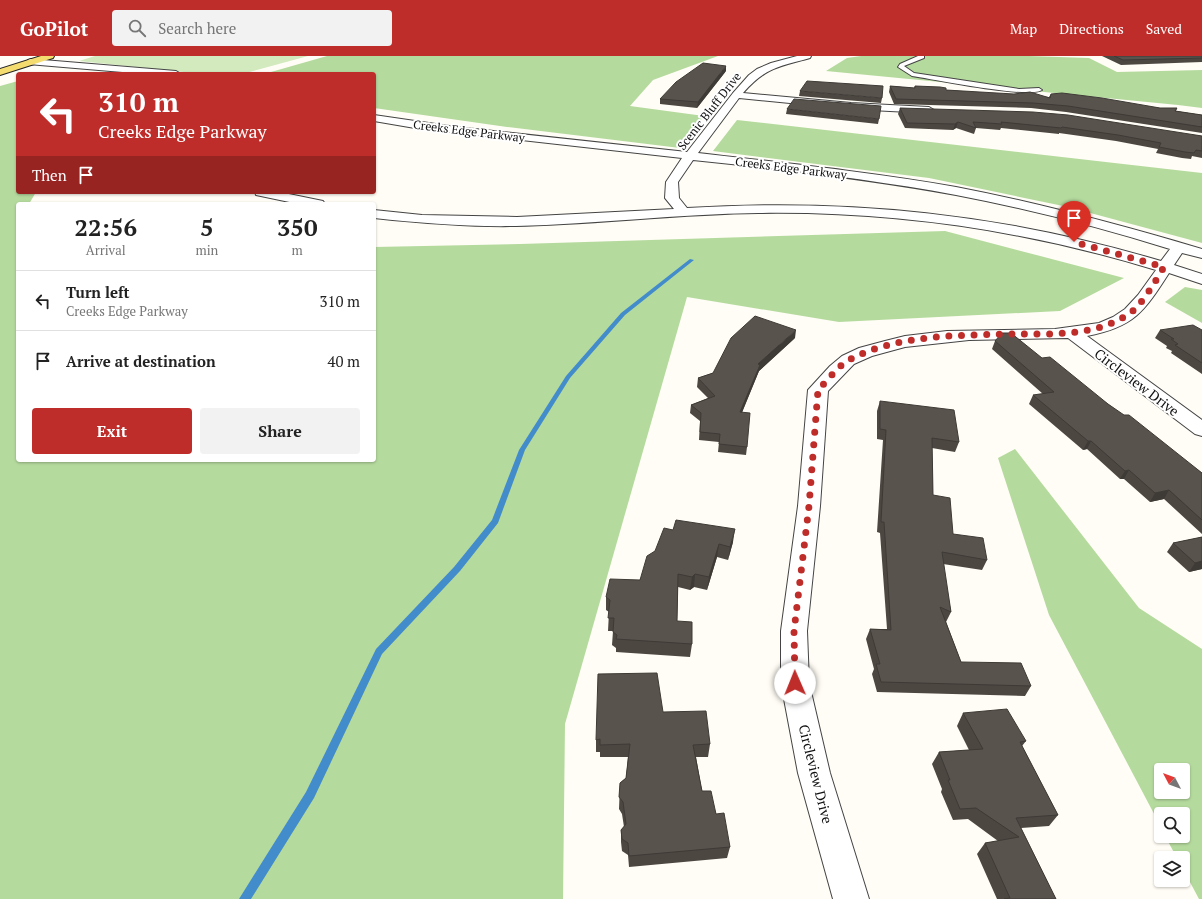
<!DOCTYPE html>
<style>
body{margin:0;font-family:"PT Serif",serif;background:#f2f2f2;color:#222;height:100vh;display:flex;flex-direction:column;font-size:15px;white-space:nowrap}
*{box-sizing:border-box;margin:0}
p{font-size:13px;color:#767676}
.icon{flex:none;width:22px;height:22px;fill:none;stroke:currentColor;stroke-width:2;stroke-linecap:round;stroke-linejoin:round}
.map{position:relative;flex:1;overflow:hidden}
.details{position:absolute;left:16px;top:146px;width:360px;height:260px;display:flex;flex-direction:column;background:#fff;border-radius:4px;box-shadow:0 1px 3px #0004}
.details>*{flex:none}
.banner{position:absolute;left:16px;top:16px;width:360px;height:122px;border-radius:4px;box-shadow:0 1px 3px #0004;background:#bf2d2b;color:#fff;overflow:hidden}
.needle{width:26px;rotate:311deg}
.controls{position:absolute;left:1154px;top:707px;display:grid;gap:8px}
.controls a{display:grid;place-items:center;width:36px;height:36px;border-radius:4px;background:#fff;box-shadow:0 1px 3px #0004;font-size:20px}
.pin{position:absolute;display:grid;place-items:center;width:34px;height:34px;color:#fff;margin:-41px -17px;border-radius:50% 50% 50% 0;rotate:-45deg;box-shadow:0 0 4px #0007}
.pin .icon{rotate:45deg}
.me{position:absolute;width:44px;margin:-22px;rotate:359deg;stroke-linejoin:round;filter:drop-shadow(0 0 3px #0008)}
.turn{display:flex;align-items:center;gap:14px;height:84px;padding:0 16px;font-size:18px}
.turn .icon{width:52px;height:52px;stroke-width:2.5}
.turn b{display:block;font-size:28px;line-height:34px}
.then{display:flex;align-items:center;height:38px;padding:0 16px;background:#0003;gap:8px;font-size:15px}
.eta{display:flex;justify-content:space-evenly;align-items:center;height:68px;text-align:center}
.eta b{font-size:24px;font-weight:700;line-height:28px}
.cta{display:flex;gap:8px;margin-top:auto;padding:8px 16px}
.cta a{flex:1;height:46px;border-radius:4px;background:#bf2d2b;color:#fff;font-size:16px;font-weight:700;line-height:46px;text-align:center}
.cta a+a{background:#f2f2f2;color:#222}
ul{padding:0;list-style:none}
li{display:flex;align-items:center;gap:12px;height:60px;padding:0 16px;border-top:1px solid #e0e0e0}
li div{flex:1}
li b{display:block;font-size:15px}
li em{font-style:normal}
header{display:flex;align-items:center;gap:24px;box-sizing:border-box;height:56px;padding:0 20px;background:#bf2d2b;color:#fff}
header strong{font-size:19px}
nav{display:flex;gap:22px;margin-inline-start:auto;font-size:14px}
.search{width:280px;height:36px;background:#f2f2f2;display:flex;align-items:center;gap:10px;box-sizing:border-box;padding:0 14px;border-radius:4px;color:#767676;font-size:15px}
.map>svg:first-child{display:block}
.green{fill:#d2eabe}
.forest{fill:#b5da9e;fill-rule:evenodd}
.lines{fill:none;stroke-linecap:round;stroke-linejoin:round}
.stream{fill:#438ccb;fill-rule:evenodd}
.service-casing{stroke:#444;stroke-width:2}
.minor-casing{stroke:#444;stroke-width:2}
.primary-casing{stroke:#222;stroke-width:2}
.service{fill:#fff;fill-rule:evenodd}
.minor{fill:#fff;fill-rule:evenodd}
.primary{fill:#f5dc6f;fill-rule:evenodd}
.wall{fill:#4d4742}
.shaded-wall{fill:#3e3a36}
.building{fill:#59534d;stroke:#3e3a36}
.route{stroke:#bf2d2b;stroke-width:7;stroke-dasharray:0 12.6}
.labels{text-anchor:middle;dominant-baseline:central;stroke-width:4;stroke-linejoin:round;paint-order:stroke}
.far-street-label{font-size:12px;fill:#111;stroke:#fff}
.street-label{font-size:14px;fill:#111;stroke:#fff}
</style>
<header>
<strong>GoPilot</strong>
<div class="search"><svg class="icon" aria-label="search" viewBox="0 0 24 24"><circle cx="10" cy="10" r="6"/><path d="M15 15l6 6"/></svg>Search here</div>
<nav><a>Map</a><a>Directions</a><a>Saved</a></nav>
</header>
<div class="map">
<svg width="1202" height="843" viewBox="0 0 1202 843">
<rect width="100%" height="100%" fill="#fffdf5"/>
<path class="green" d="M95 0H308L242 18H203L79 5Z"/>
<g class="forest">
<path d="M327 0H718L653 24 630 50 704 60 680 92 507 71 374 52V18H264Z"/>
<path d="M861 0H1029L1089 2 1117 16 1202 14V52L1178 49 826 15 847 2Z"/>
<path d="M18 25V136H36L29 148H18V404H374V191L520 188 945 175 1124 222 1060 255 839 266 687 241 565 668 563 843H0V30Z"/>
<path d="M737 64 1202 117V187L1068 151 929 122 713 95Z"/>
<path d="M1185 231 1202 234V267L1165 246Z"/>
<path d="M1015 393 1139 552 1202 593V843H1199L1183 813V802H1177L1165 780H1183V758H1161V771L1049 559 998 402ZM1161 714H1183V736H1161Z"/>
</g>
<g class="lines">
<path class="stream" d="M690 203 694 204 625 259 570 322 525 394 498 467 460 515 382 598 314 742 251 843H239L306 736 376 593 454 511 492 464 519 394 566 320 621 257Z"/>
<defs>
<path id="service" d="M918 0H924V2L904 10 914 17 1019 33 1039 32 1042 34C1029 43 933 23 912 20L898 11 900 8Z"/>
<g id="minor">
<path d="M797 0H811L810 2C778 11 766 11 743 37L851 47 929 51 934 54 929 57 851 53 739 42 698 97C784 107 870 116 956 131 1039 147 1121 169 1202 193V202L1182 197 1174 209 1202 218V228L1169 217C1144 256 1134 271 1087 280L1202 364V380L1195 378 1068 282 969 284 905 291 872 300 854 308 828 335 820 450 807 575 809 627 830 717 869 843H833L798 717 781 627V575L798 450 808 334 830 310 842 300 859 292 885 285 905 280 947 275 1055 273 1099 267 1113 261 1125 253 1138 239 1156 214C1026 174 893 155 758 157 677 158 597 168 516 170 468 171 421 167 374 162V154L422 159 517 161 674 153 665 142 666 126 682 102 415 72 374 65V59L456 71 687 96 733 37 749 19 757 13 771 7ZM693 104C781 113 869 123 956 139 1029 153 1100 171 1170 193L1161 205C1003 158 851 142 687 152L679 142 678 126Z"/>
<path d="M31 3 176 15 181 18H146L28 8 27 6 28 4Z"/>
<path d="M255 136H279L323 145 325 148H299L256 139Z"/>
</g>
<path id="primary" d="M41 0H54L53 2 0 19V13Z"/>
</defs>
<use href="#service" class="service-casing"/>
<use href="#minor" class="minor-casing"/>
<use href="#primary" class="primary-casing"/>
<use href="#service" class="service"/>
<use href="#minor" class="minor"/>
<use href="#primary" class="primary"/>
</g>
<g class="wall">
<path d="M1102 0H1202V6L1121 9Z"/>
<path d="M726 15 697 52 660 48V43Z"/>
<path d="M890 30 914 32 915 30 946 34 1049 41 1051 38 1160 52H1177L1176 55 1202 59V77L1066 56 1031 52 894 48 889 36Z"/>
<path d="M800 35 882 42 881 47 799 40Z"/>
<path d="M900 52 1202 80V102L1192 100 1191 103 1182 102 1156 97 1158 93 1116 85 1059 77V78L1001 72 1000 74 976 72 974 78 956 72 953 74 905 72 898 58Z"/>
<path d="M787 53 879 63 878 68 786 58Z"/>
<path d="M1160 274H1202V318L1171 297 1172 295 1166 292 1167 290 1155 282Z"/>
<path d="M795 282 759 315 742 356 747 391 746 399 718 396 719 386 699 384 700 365 690 357 691 349 708 342 697 331 698 322 713 317Z"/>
<path d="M995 285 1042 302 1108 348 1202 417V478L1164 443 1150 446 1124 423H1120L1087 393 1083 394 1029 348 1033 339 1043 338 992 293Z"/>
<path d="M880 345 959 386 955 396 932 392 933 439 953 478 987 504 982 514 943 508 951 556 946 566 961 606 1031 630 1025 640 877 636 872 618 874 613 866 583 870 573H887L880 477 877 476 883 384 877 383V355Z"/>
<path d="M1202 481V513L1189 516 1167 496 1173 487Z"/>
<path d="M733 486 728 504 717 501 707 534 694 531 690 534 678 531 677 565 692 588 690 601 616 596V592L612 589 613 575H608L609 556 606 554V541L640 524 655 495Z"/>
<path d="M663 656 710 688 708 701H696L702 735 716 758 730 791 727 802 629 811 628 799 622 795 621 786V774L624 771 622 758 619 753 620 727 626 722 628 701H600V696H596V684Z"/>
<path d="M963 657 1026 685 1022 690 1058 759 1049 770 1021 772 1056 843H997L977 798 985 787 998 785 968 763 953 764 941 736 942 733 932 708 939 696 969 694 957 670Z"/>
</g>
<g class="shaded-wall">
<path d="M726 10V15L697 52 698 46Z"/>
<path d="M958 66 956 72 953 74 955 68Z"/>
<path d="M796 274 795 282 759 315 739 364 740 356 758 308Z"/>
<path d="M1088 385H1091L1087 393 1083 394Z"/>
<path d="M1129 414 1124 423H1120L1125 415Z"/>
<path d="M1169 434 1164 443 1150 446 1155 437Z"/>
<path d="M735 473 733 486 728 504 730 491Z"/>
<path d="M719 488 717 501 707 534 709 521Z"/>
<path d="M1202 505V513L1189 516 1195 507Z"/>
<path d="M695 518 694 531 690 534 692 521Z"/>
</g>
<g class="building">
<path d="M1114 0H1202V2L1123 4Z"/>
<path d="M703 7 726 10 698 46 660 43 676 26Z"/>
<path d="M807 25 883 30 882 42 800 35Z"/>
<path d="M890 30 915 32V30L940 31 946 32V34L1014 38 1030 36 1050 42 1051 38 1062 37 1102 42 1160 52H1177L1175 55 1202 59V71L1068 50 1033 47 896 43Z"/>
<path d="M794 43 881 50 879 63 787 53Z"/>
<path d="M900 52 1033 56 1068 59 1202 80V95L1196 94 1194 97 1185 96 1159 91 1161 87 1118 79 1062 71 1061 72 1001 66 1002 68 973 66 976 72 958 66 955 68 907 67Z"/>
<path d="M755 260 796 274 758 308 760 309 740 356 750 357 747 391 719 388 720 378 700 376 701 357 691 349 715 340 698 322 713 317 731 282Z"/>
<path d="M1193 269 1202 274V307L1175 289 1178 288 1171 283H1174L1160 274Z"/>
<path d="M1002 277H1011L1042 302 1050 301 1108 348 1124 359H1129L1202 417V464L1169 434 1155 437 1129 414 1125 415 1091 385H1088L1033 339 1054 336 995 285Z"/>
<path d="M880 345 954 354 959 386 932 382 933 439 950 442 953 478 983 482 987 504 942 496 951 556 940 551 961 606 1021 607 1031 630 881 626 876 608H880L870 573 891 574 884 466H881L886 374 880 373Z"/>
<path d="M676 464 735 473 730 491 719 488 709 521 695 518 692 521 678 518 677 565 692 566V588L616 583 617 579 613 576 614 562H608L610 544 606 541 610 523 640 524 647 500 655 495 664 472 673 474Z"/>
<path d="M1202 481V505L1195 507 1173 487Z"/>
<path d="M657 617 663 656 706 655 710 688 693 689 702 735H711L716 758 724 757 730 791 629 800 628 787 622 783 621 774 626 768 623 746 619 741 620 727 626 722 630 688 600 689V683L596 684 598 618Z"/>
<path d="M1007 653 1026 685 1020 686 1058 759 1016 762 1056 843H1004L1010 842 985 787 1019 781 976 752 960 753 948 724H950L939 696 983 693 963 657Z"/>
</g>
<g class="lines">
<path class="route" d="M795 627 794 575 809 450 818 334C827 325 839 309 849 304 896 278 965 279 1018 278 1056 278 1097 280 1130 257 1142 249 1156 224 1164 211L1074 186"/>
</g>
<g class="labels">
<g class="far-street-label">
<text transform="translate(709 55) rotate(-52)">Scenic Bluff Drive</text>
<text transform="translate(469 75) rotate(7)">Creeks Edge Parkway</text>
<text transform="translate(791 112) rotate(7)">Creeks Edge Parkway</text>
</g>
<g class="street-label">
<text transform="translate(1137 326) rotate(37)">Circleview Drive</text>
<text transform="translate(816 718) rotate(76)">Circleview Drive</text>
</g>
</g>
</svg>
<div class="controls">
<a><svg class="needle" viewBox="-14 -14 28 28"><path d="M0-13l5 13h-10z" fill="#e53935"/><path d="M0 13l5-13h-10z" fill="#767676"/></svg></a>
<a><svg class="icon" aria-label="search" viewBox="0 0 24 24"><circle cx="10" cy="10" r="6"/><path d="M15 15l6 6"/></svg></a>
<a><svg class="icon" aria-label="layers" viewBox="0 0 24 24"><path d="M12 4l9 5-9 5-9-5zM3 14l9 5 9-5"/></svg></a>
</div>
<div class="pin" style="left:1074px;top:186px;background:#d93025"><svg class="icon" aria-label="arrive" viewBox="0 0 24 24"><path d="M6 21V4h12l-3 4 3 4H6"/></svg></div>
<svg class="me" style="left:795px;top:627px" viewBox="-20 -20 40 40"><circle r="19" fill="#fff"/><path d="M0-13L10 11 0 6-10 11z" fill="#bf2d2b"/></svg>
<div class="banner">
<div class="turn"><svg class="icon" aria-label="left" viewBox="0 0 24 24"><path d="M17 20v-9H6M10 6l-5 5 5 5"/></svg><div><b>310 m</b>Creeks Edge Parkway</div></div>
<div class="then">Then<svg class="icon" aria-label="arrive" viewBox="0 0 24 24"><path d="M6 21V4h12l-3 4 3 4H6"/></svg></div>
</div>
<section class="details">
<div class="eta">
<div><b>22:56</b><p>Arrival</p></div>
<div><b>5</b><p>min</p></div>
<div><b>350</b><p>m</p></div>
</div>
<ul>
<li><svg class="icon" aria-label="left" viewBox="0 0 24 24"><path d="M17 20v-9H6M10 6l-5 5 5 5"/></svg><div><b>Turn left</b><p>Creeks Edge Parkway</p></div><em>310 m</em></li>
<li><svg class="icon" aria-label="arrive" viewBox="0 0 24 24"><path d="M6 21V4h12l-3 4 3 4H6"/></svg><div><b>Arrive at destination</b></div><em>40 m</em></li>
</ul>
<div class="cta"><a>Exit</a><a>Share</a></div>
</section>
</div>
